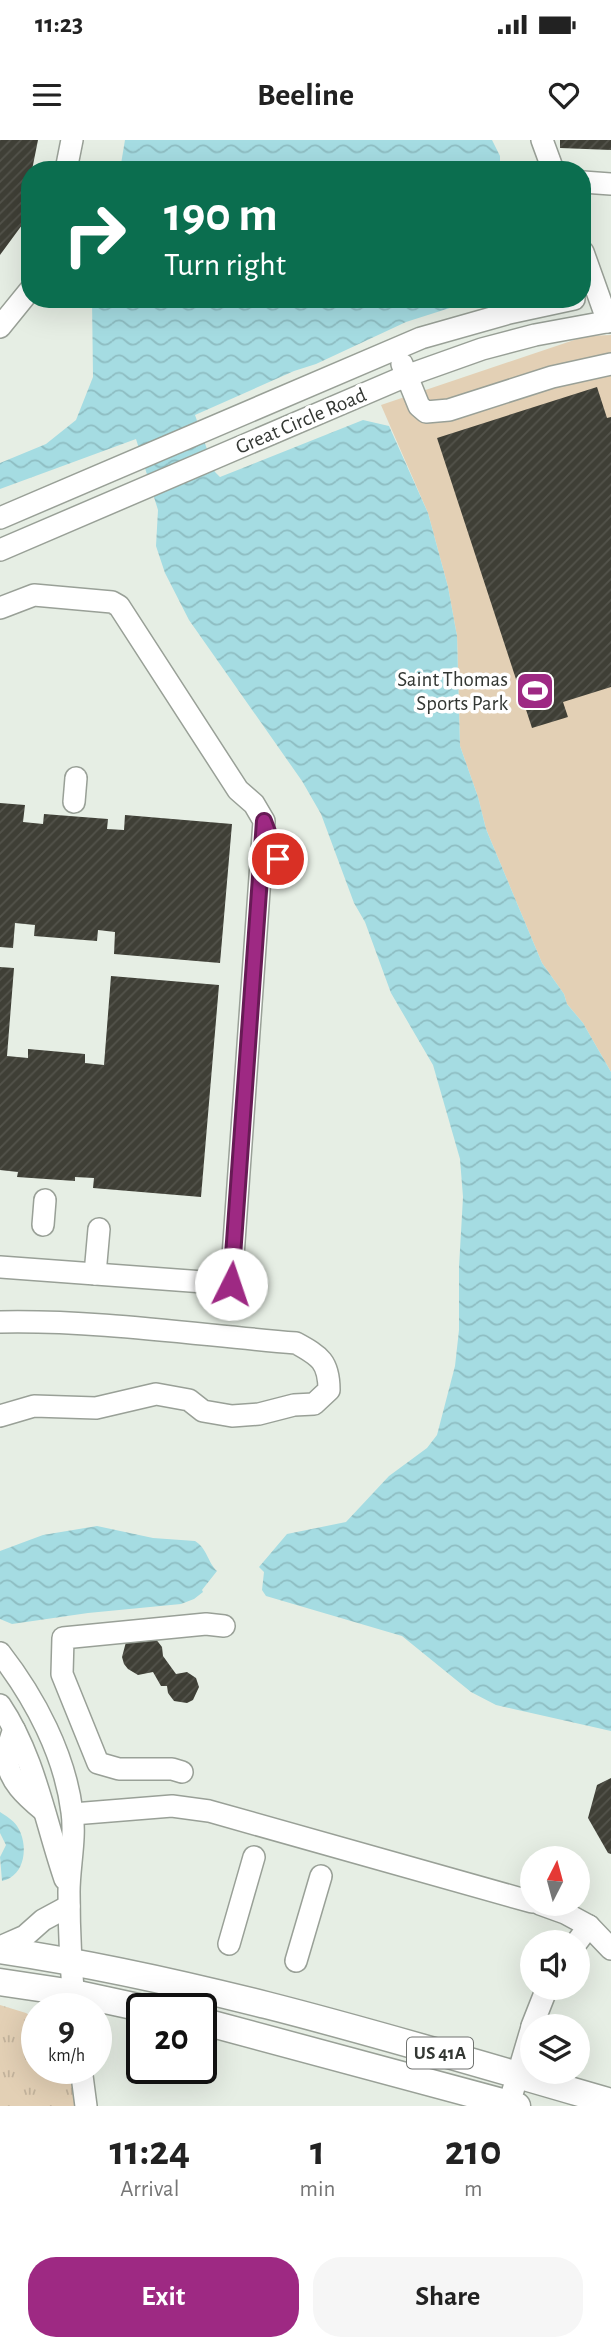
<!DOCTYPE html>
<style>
body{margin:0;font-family:"Alegreya Sans",sans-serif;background:#f6f6f6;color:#222;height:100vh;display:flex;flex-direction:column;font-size:26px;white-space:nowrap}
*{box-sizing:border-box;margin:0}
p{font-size:23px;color:#767676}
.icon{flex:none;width:38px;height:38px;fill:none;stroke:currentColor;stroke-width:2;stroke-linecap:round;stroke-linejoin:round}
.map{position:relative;height:1966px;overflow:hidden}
.details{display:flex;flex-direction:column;background:#fff;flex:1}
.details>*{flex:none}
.hud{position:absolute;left:21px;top:21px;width:570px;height:147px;border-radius:28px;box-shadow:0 7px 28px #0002;background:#0b6e4f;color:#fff;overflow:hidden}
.needle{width:46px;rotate:6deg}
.tools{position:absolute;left:520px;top:1706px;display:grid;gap:14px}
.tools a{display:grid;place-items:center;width:70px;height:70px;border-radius:50%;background:#fff;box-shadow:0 7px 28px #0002;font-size:35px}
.speed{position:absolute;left:21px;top:1853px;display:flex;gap:14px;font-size:35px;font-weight:700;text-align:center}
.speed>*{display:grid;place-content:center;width:91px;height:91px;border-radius:50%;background:#fff;box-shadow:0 7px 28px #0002;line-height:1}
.speed small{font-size:18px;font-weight:400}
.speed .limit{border:4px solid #111;border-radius:10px;background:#fff;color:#111}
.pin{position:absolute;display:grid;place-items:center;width:60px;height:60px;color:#fff;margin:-30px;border:4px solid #fff;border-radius:50%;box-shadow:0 2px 7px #0007}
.me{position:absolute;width:77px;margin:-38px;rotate:4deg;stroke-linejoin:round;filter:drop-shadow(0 0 5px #0008)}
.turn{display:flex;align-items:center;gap:24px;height:147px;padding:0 28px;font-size:32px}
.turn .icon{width:91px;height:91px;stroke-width:2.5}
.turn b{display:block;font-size:49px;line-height:60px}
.eta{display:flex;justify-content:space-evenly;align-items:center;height:119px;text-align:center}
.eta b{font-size:42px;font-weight:700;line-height:49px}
.cta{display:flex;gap:14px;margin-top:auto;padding:14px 28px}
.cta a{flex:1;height:80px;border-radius:28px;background:#9e2983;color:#fff;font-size:28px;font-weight:700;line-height:80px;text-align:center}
.cta a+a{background:#f6f6f6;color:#222}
.status{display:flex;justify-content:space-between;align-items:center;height:49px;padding:0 35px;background:#fff;direction:ltr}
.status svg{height:19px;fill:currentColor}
header{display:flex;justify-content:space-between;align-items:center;height:91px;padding:0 28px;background:#fff;font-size:32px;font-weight:700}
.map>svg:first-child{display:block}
.green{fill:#e3d0b5}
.park{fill:url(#park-tufts)}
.water{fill:url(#water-waves)}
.building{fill:url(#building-hatch)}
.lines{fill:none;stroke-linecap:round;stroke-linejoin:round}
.minor-casing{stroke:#99a097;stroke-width:24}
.major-casing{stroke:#99a097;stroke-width:29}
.minor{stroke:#fff;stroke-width:21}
.major{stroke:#fff;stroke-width:26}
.route-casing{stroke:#671b55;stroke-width:18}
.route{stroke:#9e2983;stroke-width:12}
.labels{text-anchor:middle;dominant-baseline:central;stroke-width:7;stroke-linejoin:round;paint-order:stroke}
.shield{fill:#fff;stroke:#707370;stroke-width:2}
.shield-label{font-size:19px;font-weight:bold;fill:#333733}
.street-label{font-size:21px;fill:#333733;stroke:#fff}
.poi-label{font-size:21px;fill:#333733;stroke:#fff;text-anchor:end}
</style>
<div class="status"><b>11:23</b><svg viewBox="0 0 49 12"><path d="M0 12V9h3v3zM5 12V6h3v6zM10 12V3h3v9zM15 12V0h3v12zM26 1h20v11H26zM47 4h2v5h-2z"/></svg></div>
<header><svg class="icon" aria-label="menu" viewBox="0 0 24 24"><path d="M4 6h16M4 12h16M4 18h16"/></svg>Beeline<svg class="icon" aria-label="heart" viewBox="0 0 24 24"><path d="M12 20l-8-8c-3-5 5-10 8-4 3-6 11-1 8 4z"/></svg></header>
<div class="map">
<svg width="611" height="1966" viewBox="0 0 611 1966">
<defs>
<pattern id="park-tufts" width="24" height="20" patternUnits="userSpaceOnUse" patternTransform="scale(1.75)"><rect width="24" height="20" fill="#e3d0b5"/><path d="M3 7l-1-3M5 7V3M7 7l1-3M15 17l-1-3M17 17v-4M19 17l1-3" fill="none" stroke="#c3b39c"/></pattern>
<pattern id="water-waves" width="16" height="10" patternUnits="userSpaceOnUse" patternTransform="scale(1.75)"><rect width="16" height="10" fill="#a5dce2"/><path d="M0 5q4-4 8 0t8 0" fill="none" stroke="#8ebdc2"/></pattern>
<pattern id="building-hatch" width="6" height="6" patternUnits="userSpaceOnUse" patternTransform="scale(1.75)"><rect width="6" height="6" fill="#3f3f36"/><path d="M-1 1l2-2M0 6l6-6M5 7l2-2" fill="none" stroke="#53534b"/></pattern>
</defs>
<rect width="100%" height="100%" fill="#e6eee4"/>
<path class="green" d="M611 195V932L583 883 567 864 564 854 542 823 486 689 478 657 460 606 457 496 448 447 428 373 381 265 586 196Z"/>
<path class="park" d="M0 1865 26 1873 37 1880V1928L71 1929 78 1966H0Z"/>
<g class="water">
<path d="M125 0H492L500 16V30H120Z"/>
<path d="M92 159H478L406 182 316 224 294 231 195 275 215 332 220 337 363 280 389 286 428 373 448 447 457 496 460 606 478 657 486 689 542 823 564 854 567 864 583 883 611 932V1591L496 1565 471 1552 402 1496 266 1456 262 1450 264 1432 259 1427 287 1394 346 1382 389 1336 427 1308 437 1295 455 1226 459 1190V1127L463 1057 460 1019 433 925 391 853 365 782 354 763 321 674 302 641 189 480 165 433 156 406 158 370 136 299 0 349V323L46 304 76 280 93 237Z"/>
<path d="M97 1386 153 1398 195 1401C207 1408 208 1423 217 1431L202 1450 203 1452 194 1459 181 1464 88 1473 19 1483 12 1484 0 1479V1411L43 1395Z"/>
<path d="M0 1672C6 1676 13 1680 17 1686 29 1704 26 1736 2 1741L0 1717 6 1705 0 1693Z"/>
</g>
<g class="building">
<path d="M0 0H38L32 30H30V45L22 85 0 115Z"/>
<path d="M560 0H611V10L560 8Z"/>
<path d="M597 247 607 278 611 277V547L563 562 568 577 532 588 437 298Z"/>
<path d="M0 663 25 665 23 682 43 684 44 674 108 679 107 689 124 690 125 675 232 684 220 823 114 814 115 792 98 790 97 801 34 796 35 785 15 783 13 808 0 807Z"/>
<path d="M0 827 14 828 7 916 28 918V909L85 914V923L104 925 111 836 219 845 201 1057 93 1048 94 1038 75 1037V1041L17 1037 18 1032 0 1030Z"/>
<path d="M155 1498 162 1507 163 1516 176 1534 187 1532 196 1538 199 1547 193 1560 187 1563 174 1561 168 1553 167 1546H161L153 1532 138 1535 128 1529 124 1524 122 1517 126 1502Z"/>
<path d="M611 1638V1714L608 1713 588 1678 597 1645Z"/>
</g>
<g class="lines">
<defs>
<g id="minor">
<path d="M542 0 553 30"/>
<path d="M66 30 72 0"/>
<path d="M583 42 611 44"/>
<path d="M583 112 608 182"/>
<path d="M0 187 30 150"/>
<path d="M402 224 419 266 426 272 449 270 552 237 611 224"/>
<path d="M0 378 421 198 509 173 574 159"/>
<path d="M0 410 406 236 482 209 535 195 611 181"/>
<path d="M0 468 34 455 112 462 119 466 238 650 254 664 264 681 231 1144 0 1127"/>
<path d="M74 662 76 638"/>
<path d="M43 1085 45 1060"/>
<path d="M95 1134 99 1089"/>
<path d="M0 1182C99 1180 198 1195 296 1203 320 1216 329 1222 329 1250L314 1264 294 1265 259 1274 232 1276 203 1271 189 1260 156 1254 96 1268 34 1266 0 1276"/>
<path d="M0 1513C35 1558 65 1615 72 1672 76 1698 69 1726 69 1752 69 1790 71 1832 75 1869"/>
<path d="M0 1565C35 1617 45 1681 65 1739"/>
<path d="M14 1589C11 1597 7 1608 7 1616 7 1640 27 1657 44 1671"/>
<path d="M182 1632 172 1629H119L98 1623 62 1534 63 1498 206 1484 224 1486"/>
<path d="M73 1674 172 1666 209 1671 532 1762"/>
<path d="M540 1764 565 1773 589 1786"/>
<path d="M577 1802 589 1786 611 1809"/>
<path d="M229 1804 254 1717"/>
<path d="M0 1807 25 1796 43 1780 69 1766"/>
<path d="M296 1821 321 1736"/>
<path d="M532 1886 547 1848"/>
<path d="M81 1928 86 1966"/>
<path d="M509 1964 532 1887"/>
</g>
<g id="major">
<path d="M0 1810C208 1841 409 1904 611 1962"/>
<path d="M0 1842 73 1853 147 1869"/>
<path d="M201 1881 517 1966"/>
</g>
</defs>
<use href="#minor" class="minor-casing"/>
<use href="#major" class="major-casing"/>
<use href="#minor" class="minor"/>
<use href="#major" class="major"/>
</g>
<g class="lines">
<defs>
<path id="route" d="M231 1144 264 681 278 719"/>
</defs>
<use href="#route" class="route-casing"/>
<use href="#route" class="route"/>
</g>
<defs>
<symbol id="stadium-square" viewBox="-11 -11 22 22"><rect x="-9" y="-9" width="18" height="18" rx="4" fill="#9e2983" stroke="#fff"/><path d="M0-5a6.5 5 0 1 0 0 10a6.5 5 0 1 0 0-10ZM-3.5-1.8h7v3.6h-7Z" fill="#fff"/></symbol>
</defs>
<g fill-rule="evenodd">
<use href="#stadium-square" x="513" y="529" width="44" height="44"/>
</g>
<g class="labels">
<rect class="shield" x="407" y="1897.5" width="66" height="31" rx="5"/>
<g class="shield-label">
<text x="440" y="1913">US 41A</text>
</g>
<g class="street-label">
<text transform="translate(301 281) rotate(-23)">Great Circle Road</text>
</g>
<g class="poi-label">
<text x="508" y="539">Saint Thomas<tspan x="508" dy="24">Sports Park</tspan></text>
</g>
</g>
</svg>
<div class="tools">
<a><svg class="needle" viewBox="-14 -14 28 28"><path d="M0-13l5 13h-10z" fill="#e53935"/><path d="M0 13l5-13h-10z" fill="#767676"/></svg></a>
<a><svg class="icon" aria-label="sound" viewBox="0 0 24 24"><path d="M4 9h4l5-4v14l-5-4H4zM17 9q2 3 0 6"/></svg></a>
<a><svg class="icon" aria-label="layers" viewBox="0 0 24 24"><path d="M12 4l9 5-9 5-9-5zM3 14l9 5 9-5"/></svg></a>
</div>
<div class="speed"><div>9<small>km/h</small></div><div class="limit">20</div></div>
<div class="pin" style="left:278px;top:719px;background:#d93025"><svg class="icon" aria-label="arrive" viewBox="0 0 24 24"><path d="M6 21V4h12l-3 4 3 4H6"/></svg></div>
<svg class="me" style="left:231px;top:1144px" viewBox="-20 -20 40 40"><circle r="19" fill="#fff"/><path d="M0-13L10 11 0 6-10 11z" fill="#9e2983"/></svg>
<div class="hud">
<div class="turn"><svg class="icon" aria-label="right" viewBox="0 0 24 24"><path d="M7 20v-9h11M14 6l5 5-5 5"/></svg><div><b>190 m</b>Turn right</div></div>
</div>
</div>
<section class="details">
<div class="eta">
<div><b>11:24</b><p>Arrival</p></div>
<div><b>1</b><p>min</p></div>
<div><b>210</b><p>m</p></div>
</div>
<div class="cta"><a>Exit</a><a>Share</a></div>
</section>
